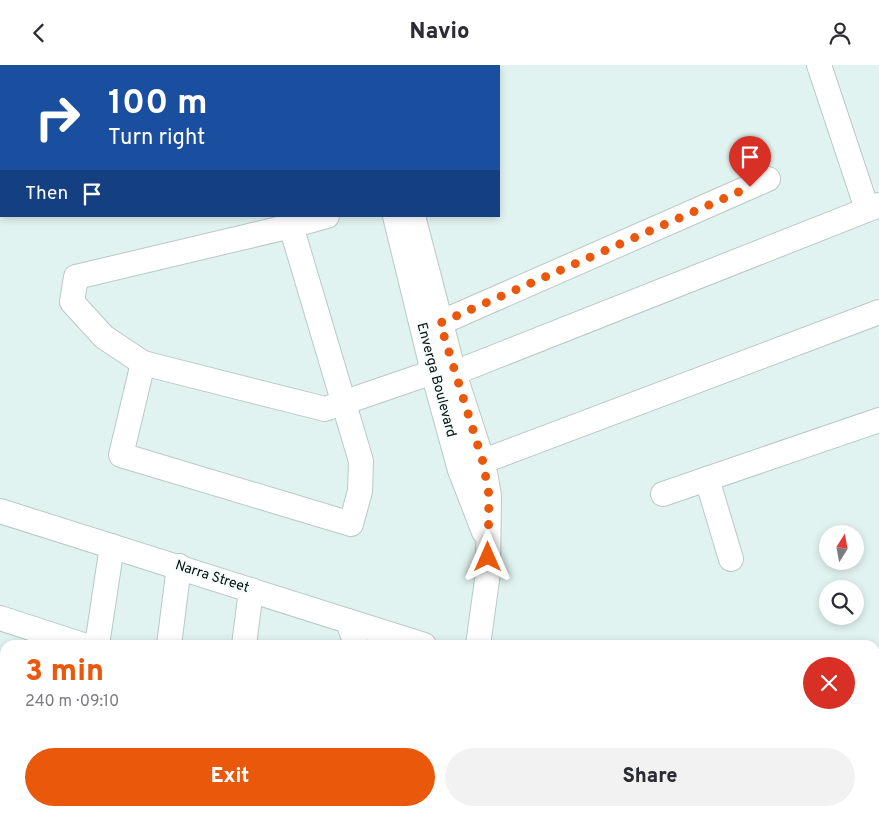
<!DOCTYPE html>
<meta charset="utf-8">
<style>
body{margin:0;font-family:Overpass,sans-serif;background:#f2f2f3;color:#2b2b33;height:100vh;display:flex;flex-direction:column;font-size:19px;white-space:nowrap}
*{box-sizing:border-box;margin:0}
p{font-size:16px;color:#7c7c81}
.icon{flex:none;width:28px;height:28px;fill:none;stroke:currentColor;stroke-width:2;stroke-linecap:round;stroke-linejoin:round}
.map{position:relative;flex:1;overflow:hidden}
.sheet{position:absolute;left:0px;top:575px;width:880px;height:176px;display:flex;flex-direction:column;background:#fff;border-radius:15px 15px 0 0;box-shadow:0 2px 8px #0003}
.sheet>*{flex:none}
.top-card{position:absolute;left:0px;top:0px;width:500px;height:152px;box-shadow:0 2px 8px #0003;background:#1a4fa0;color:#fff;overflow:hidden}
.needle{width:32px;rotate:11deg}
.tools{position:absolute;left:819px;top:460px;display:grid;gap:10px}
.tools a{display:grid;place-items:center;width:45px;height:45px;border-radius:50%;background:#fff;box-shadow:0 2px 8px #0003;font-size:25px}
.pin{position:absolute;display:grid;place-items:center;width:42px;height:42px;color:#fff;margin:-51px -21px;border-radius:50% 50% 50% 0;rotate:-45deg;box-shadow:0 0 5px #0007}
.pin .icon{rotate:45deg}
.me{position:absolute;width:55px;margin:-28px;rotate:0deg;stroke-linejoin:round;filter:drop-shadow(0 0 4px #0008)}
.turn{display:flex;align-items:center;gap:18px;height:105px;padding:0 25px;font-size:22px}
.turn .icon{width:65px;height:65px;stroke-width:2.5}
.turn b{display:block;font-size:35px;line-height:42px}
.then{display:flex;align-items:center;height:48px;padding:0 25px;background:#0003;gap:10px;font-size:19px}
.round{display:grid;place-items:center;flex:none;width:52px;height:52px;border-radius:26px;background:#f2f2f3}
.head{display:flex;align-items:center;justify-content:space-between;height:85px;padding:0 25px}
h1{font-size:30px;font-weight:800;line-height:38px;color:#ea580c}
.cta{display:flex;gap:10px;margin-top:auto;padding:10px 25px}
.cta a{flex:1;height:58px;border-radius:30px;background:#ea580c;color:#fff;font-size:20px;font-weight:800;line-height:58px;text-align:center}
.cta a+a{background:#f2f2f3;color:#2b2b33}
header{display:flex;justify-content:space-between;align-items:center;height:65px;padding:0 25px;background:#fff;font-size:22px;font-weight:800}
.map>svg:first-child{display:block}
.lines{fill:none;stroke-linecap:round;stroke-linejoin:round}
.minor-casing{stroke:#b8c9c6;stroke-width:26}
.minor{stroke:#fff;stroke-width:24}
.route{stroke:#ea580c;stroke-width:9;stroke-dasharray:0 16.2}
.labels{text-anchor:middle;dominant-baseline:central;stroke-width:4;stroke-linejoin:round;paint-order:stroke}
.street-label{font-size:14px;fill:#0b1110;stroke:#f4fefd}
</style>
<header><svg class="icon" aria-label="back" viewBox="0 0 24 24"><path d="M15 5l-7 7 7 7"/></svg>Navio<svg class="icon" aria-label="person" viewBox="0 0 24 24"><circle cx="12" cy="8" r="4"/><path d="M4 21q1-7 8-7t8 7"/></svg></header>
<div class="map">
<svg width="879" height="751" viewBox="0 0 879 751">
<rect width="100%" height="100%" fill="#e1f3f0"/>
<g class="lines">
<defs>
<g id="minor">
<path d="M57 0 59 1"/>
<path d="M359 0 360 1"/>
<path d="M819 0 867 144"/>
<path d="M128 1V0"/>
<path d="M0 105 1 104"/>
<path d="M395 151 433 307 460 405 484 467"/>
<path d="M413 151 454 308 483 397 489 430 488 508 478 580"/>
<path d="M291 161 76 212 72 237 104 272 143 298 325 344 433 307"/>
<path d="M440 258 768 114"/>
<path d="M143 298 121 390 351 459 360 426 361 396 291 161 327 151"/>
<path d="M454 308 879 140"/>
<path d="M460 405 879 247"/>
<path d="M707 414 731 494"/>
<path d="M663 429 879 355"/>
<path d="M0 446 424 580"/>
<path d="M0 553 83 580"/>
<path d="M348 556 356 580"/>
<path d="M97 580 112 481"/>
<path d="M169 580 179 501"/>
<path d="M244 580 251 525"/>
<path d="M409 746 410 751"/>
<path d="M523 746 525 751"/>
<path d="M73 751 74 746"/>
<path d="M148 751V746"/>
<path d="M223 751 224 746"/>
</g>
</defs>
<use href="#minor" class="minor-casing"/>
<use href="#minor" class="minor"/>
</g>
<g class="lines">
<path class="route" d="M488 492 489 430 483 397 440 258 750 122"/>
</g>
<g class="labels">
<g class="street-label">
<text transform="translate(436 315) rotate(75)">Enverga Boulevard</text>
<text transform="translate(212 512) rotate(18)">Narra Street</text>
</g>
</g>
</svg>
<div class="tools">
<a><svg class="needle" viewBox="-14 -14 28 28"><path d="M0-13l5 13h-10z" fill="#e53935"/><path d="M0 13l5-13h-10z" fill="#7c7c81"/></svg></a>
<a><svg class="icon" aria-label="search" viewBox="0 0 24 24"><circle cx="10" cy="10" r="6"/><path d="M15 15l6 6"/></svg></a>
</div>
<div class="pin" style="left:750px;top:122px;background:#d93025"><svg class="icon" aria-label="arrive" viewBox="0 0 24 24"><path d="M6 21V4h12l-3 4 3 4H6"/></svg></div>
<svg class="me" style="left:488px;top:492px" viewBox="-20 -20 40 40"><path d="M0-17L14 15 0 8-14 15z" fill="#ea580c" stroke="#fff" stroke-width="4"/></svg>
<div class="top-card">
<div class="turn"><svg class="icon" aria-label="right" viewBox="0 0 24 24"><path d="M7 20v-9h11M14 6l5 5-5 5"/></svg><div><b>100 m</b>Turn right</div></div>
<div class="then">Then<svg class="icon" aria-label="arrive" viewBox="0 0 24 24"><path d="M6 21V4h12l-3 4 3 4H6"/></svg></div>
</div>
<section class="sheet">
<div class="head"><div><h1>3 min</h1><p>240 m · 09:10</p></div><a class="round" style="background:#d93025;color:#fff"><svg class="icon" aria-label="close" viewBox="0 0 24 24"><path d="M6 6l12 12M18 6L6 18"/></svg></a></div>
<div class="cta"><a>Exit</a><a>Share</a></div>
</section>
</div>
